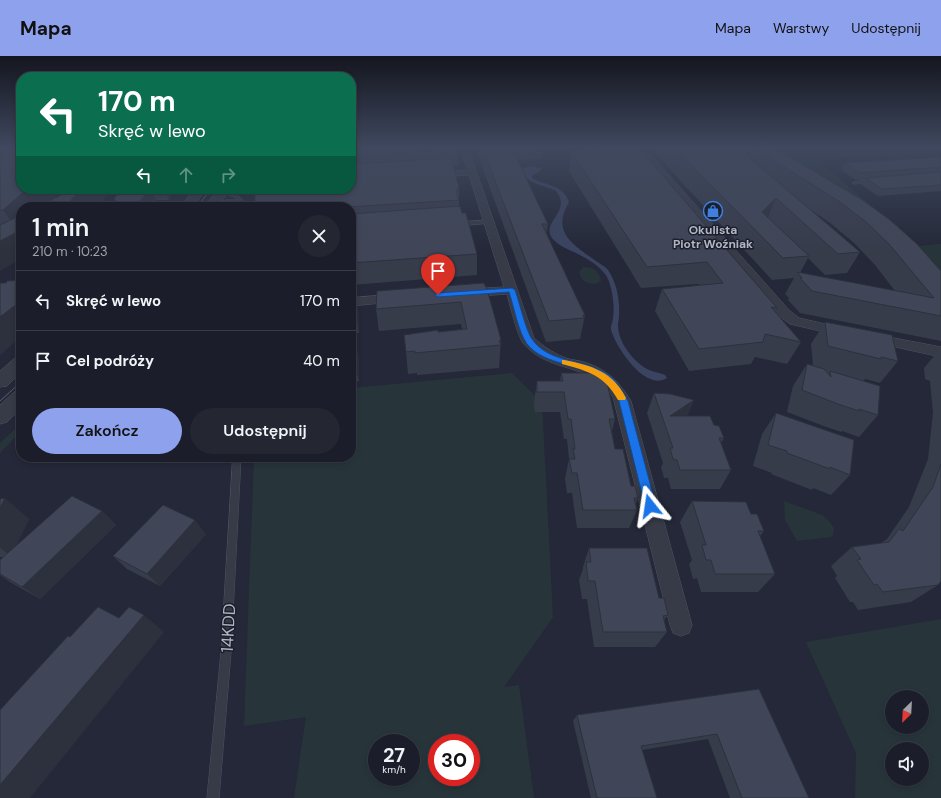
<!DOCTYPE html>
<html lang="pl">
<meta charset="utf-8">
<style>
body{margin:0;font-family:"DM Sans",sans-serif;background:#242732;color:#f1f3f6;height:100vh;display:flex;flex-direction:column;font-size:15px;white-space:nowrap}
*{box-sizing:border-box;margin:0}
p{font-size:13px;color:#a0a2a8}
.icon{flex:none;width:22px;height:22px;fill:none;stroke:currentColor;stroke-width:2;stroke-linecap:round;stroke-linejoin:round}
.map{position:relative;flex:1;overflow:hidden}
.details{position:absolute;left:16px;top:146px;width:340px;height:260px;display:flex;flex-direction:column;background:#1b1e2a;border-radius:16px;box-shadow:0 2px 6px #0003,0 0 0 1px #393c47}
.details>*{flex:none}
.top-card{position:absolute;left:16px;top:16px;width:340px;height:122px;border-radius:16px;box-shadow:0 2px 6px #0003,0 0 0 1px #393c47;background:#0b6e4f;color:#fff;overflow:hidden}
.needle{width:26px;rotate:204deg}
.buttons{position:absolute;left:885px;top:634px;display:grid;gap:8px}
.buttons a{display:grid;place-items:center;width:44px;height:44px;border-radius:50%;background:#1b1e2a;box-shadow:0 2px 6px #0003,0 0 0 1px #393c47;font-size:20px}
.speed{position:absolute;left:368px;top:678px;display:flex;gap:8px;font-size:20px;font-weight:700;text-align:center}
.speed>*{display:grid;place-content:center;width:52px;height:52px;border-radius:50%;background:#1b1e2a;box-shadow:0 2px 6px #0003,0 0 0 1px #393c47;line-height:1}
.speed small{font-size:10px;font-weight:400}
.speed .limit{border:6px solid #d22;background:#fff;color:#111}
.pin{position:absolute;display:grid;place-items:center;width:34px;height:34px;color:#fff;margin:-41px -17px;border-radius:50% 50% 50% 0;rotate:-45deg;box-shadow:0 0 4px #0007}
.pin .icon{rotate:45deg}
.me{position:absolute;width:44px;margin:-22px;rotate:345deg;stroke-linejoin:round;filter:drop-shadow(0 0 3px #0008)}
.turn{display:flex;align-items:center;gap:14px;height:84px;padding:0 16px;font-size:18px}
.turn .icon{width:52px;height:52px;stroke-width:2.5}
.turn b{display:block;font-size:28px;line-height:34px}
.lanes{display:flex;align-items:center;height:38px;padding:0 16px;background:#0003;justify-content:center;gap:20px;direction:ltr}
.lanes .off{opacity:.35}
.round{display:grid;place-items:center;flex:none;width:42px;height:42px;border-radius:21px;background:#242732}
.summary{display:flex;align-items:center;justify-content:space-between;height:68px;padding:0 16px}
h1{font-size:24px;font-weight:600;line-height:30px}
.cta{display:flex;gap:8px;margin-top:auto;padding:8px 16px}
.cta a{flex:1;height:46px;border-radius:24px;background:#8ea1ed;color:#111;font-size:16px;font-weight:600;line-height:46px;text-align:center}
.cta a+a{background:#242732;color:#f1f3f6}
ul{padding:0;list-style:none}
li{display:flex;align-items:center;gap:12px;height:60px;padding:0 16px;border-top:1px solid #393c47}
li div{flex:1}
li b{display:block;font-size:15px}
li em{font-style:normal}
header{display:flex;align-items:center;gap:24px;box-sizing:border-box;height:56px;padding:0 20px;background:#8ea1ed;color:#111}
header strong{font-size:19px}
nav{display:flex;gap:22px;margin-inline-start:auto;font-size:14px}
.map>svg:first-child{display:block}
.green{fill:#27353a;fill-rule:evenodd}
.water{fill:#3a435f}
.lines{fill:none;stroke-linecap:round;stroke-linejoin:round}
.service-casing{stroke:#4f5360;stroke-width:1}
.minor-casing{stroke:#4f5360;stroke-width:1}
.tertiary-casing{stroke:#4f5360;stroke-width:1}
.service{fill:#373b48;fill-rule:evenodd}
.minor{fill:#373b48;fill-rule:evenodd}
.tertiary{fill:#373b48;fill-rule:evenodd}
.tram{stroke:#5a5e6f;stroke-width:1}
.wall{fill:#373c4b;fill-rule:evenodd}
.shaded-wall{fill:#2d313d}
.building{fill:#404657;stroke:#2d313d}
.route{fill:#1a73e8;stroke:#114b97}
.slow{fill:#f59e0b}
.labels{text-anchor:middle;dominant-baseline:central;stroke-width:3;stroke-linejoin:round;paint-order:stroke}
.far-poi-label{font-size:12px;font-weight:bold;fill:#b2b6c4;stroke:#1c202d}
.near-street-label{font-size:17px;fill:#b2b6c4;stroke:#1c202d}
</style>
<header>
<strong>Mapa</strong>
<nav><a>Mapa</a><a>Warstwy</a><a>Udostępnij</a></nav>
</header>
<div class="map">
<svg width="941" height="742" viewBox="0 0 941 742">
<rect width="100%" height="100%" fill="#242838"/>
<g class="green">
<path d="M756 91H774L778 94 799 92 798 91H941V96L818 104 891 167Z"/>
<path d="M941 188V220L918 190Z"/>
<path d="M583 211C593 211 600 215 601 225L596 228C587 228 581 225 579 216Z"/>
<path d="M512 317 542 347 553 561 504 631 519 629 534 742H294L306 661 244 670 254 401H351V332ZM377 687H411V721H377ZM437 687H471V721H437Z"/>
<path d="M21 367V375L0 397V387Z"/>
<path d="M784 445 822 459 829 465 834 472 833 479 831 481 797 485 785 464Z"/>
<path d="M941 563V742H855L856 697 806 586ZM892 641H922V671H892ZM892 693H922V723H892Z"/>
</g>
<path class="water" d="M529 110 541 112V114L532 120 533 123C547 129 564 130 569 146 551 177 573 188 596 205 600 208 605 210 608 214 617 227 620 245 619 260 619 263 618 266 618 269 618 286 632 303 645 312 652 316 658 316 665 319L667 322C645 336 616 291 611 274 610 270 613 266 613 262 615 250 612 227 605 218 598 209 588 203 578 198 570 194 558 190 552 182 540 166 574 155 555 134 542 129 529 128 522 116V113Z"/>
<g class="lines">
<defs>
<g id="service">
<path d="M873 124 875 125V126L854 128 852 127 854 126Z"/>
<path d="M222 134C230 134 240 139 244 146L241 148H226L209 151V149L226 144H238L236 142 222 136Z"/>
<path d="M489 164 491 165V167L458 170 455 168 458 166Z"/>
<path d="M233 401H241L231 596 219 742H207L221 596Z"/>
</g>
<g id="minor">
<path d="M460 91H468L534 282C544 291 556 299 569 303 575 304 581 305 587 307 608 314 620 327 631 345L692 569 689 577 681 580 673 577 670 569 613 341C588 305 549 318 523 287 517 279 510 249 507 238L467 241 463 240 461 237 463 234 467 233 504 231 469 119 434 121 429 118 434 115 467 114Z"/>
<path d="M636 91H644L789 254 799 262 847 273 849 276 847 279 842 280 790 268 779 260Z"/>
<path d="M398 238 402 239 404 242 402 245 351 250V242Z"/>
<path d="M873 278 941 291V301L868 285 866 282 868 279Z"/>
</g>
<g id="tertiary">
<path d="M194 133H206L193 151H181Z"/>
<path d="M219 133H231L217 151H204Z"/>
<path d="M21 300V316L7 330 0 331V315L15 302Z"/>
<path d="M21 334V352L7 366 0 368V349L14 336Z"/>
</g>
</defs>
<use href="#service" class="service-casing"/>
<use href="#minor" class="minor-casing"/>
<use href="#tertiary" class="tertiary-casing"/>
<use href="#service" class="service"/>
<use href="#minor" class="minor"/>
<use href="#tertiary" class="tertiary"/>
<g class="tram">
<path d="M197 151 211 133"/>
<path d="M0 345 21 326"/>
</g>
</g>
<g class="wall">
<path d="M0 91 21 133H66L49 145 113 133 96 151H21L0 214Z"/>
<path d="M351 91H457L458 110H453L459 132V150L477 198V219L351 229V151H255L261 133H307L306 134 351 133Z"/>
<path d="M475 91H543L541 103 517 104 548 168 546 178 585 259 580 283 546 286Z"/>
<path d="M581 91H638L777 252 775 256 801 286 787 308 755 301 751 308 689 315 655 255 662 233 700 229 698 228 641 232 569 115 571 95 584 94Z"/>
<path d="M651 91H772L941 215V285L800 257 788 244 789 242 785 238 794 222 772 224 678 122ZM811 154 829 166 853 186 875 209 895 235 800 217 808 202 825 219 847 217 860 196Z"/>
<path d="M775 91H798V92L778 93Z"/>
<path d="M941 101V135L878 140 862 129 865 124H856L841 114 845 107Z"/>
<path d="M124 133H174L169 144H156L117 147Z"/>
<path d="M484 227 501 284 499 312 417 319V317L408 318 406 296 438 276 462 273 461 268 379 275 376 253Z"/>
<path d="M351 239 359 259V277H351Z"/>
<path d="M825 266 898 305 880 327 865 323 864 325 856 323 878 359 859 381 842 375 841 376 821 369 787 356 793 330 807 308 813 309 811 288Z"/>
<path d="M351 283H354L359 303V325L351 326Z"/>
<path d="M941 292V525L938 529 911 546 858 554 853 546H850L835 522 837 520 831 510 852 491 881 487 887 483 909 451 928 403 933 357 930 325 925 323 924 312Z"/>
<path d="M561 317 615 363 612 375 615 393 631 430 638 442 636 448 637 454 629 472H577L572 437H567L565 423 569 403 567 383H564L560 356H535L534 346 537 325H560Z"/>
<path d="M654 337 694 344 687 360 714 369 724 382 721 387 731 414 720 433H671L668 422H664L661 411 663 407 647 357Z"/>
<path d="M776 357 850 419 831 439 813 432 812 434 771 418 772 417 753 410 762 378Z"/>
<path d="M0 443 29 463 16 490 102 455 116 469 40 543 10 526 0 519V504L4 501H0Z"/>
<path d="M692 445 751 458 764 475 760 480 775 518 758 536H701L697 522 693 523 689 508 692 504 680 466Z"/>
<path d="M206 478 160 530 127 513 113 500Z"/>
<path d="M589 492 659 542 668 559 664 564 667 576 655 591H594L587 543H582L579 524 583 513V511Z"/>
<path d="M759 633 809 742H730L708 683 642 694 657 742H591L573 665 577 659Z"/>
</g>
<g class="shaded-wall">
<path d="M752 91 745 109V98Z"/>
<path d="M27 133H66L48 146 42 151H21V172L18 175 3 154Z"/>
<path d="M82 133H113L96 151H66L70 145Z"/>
<path d="M148 133H151L156 144 157 151H133Z"/>
<path d="M164 133H174L169 144Z"/>
<path d="M285 133H307L292 151 283 136Z"/>
<path d="M776 142 767 163 762 156Z"/>
<path d="M21 174V203L0 215V185Z"/>
<path d="M355 239 359 259V277L355 257Z"/>
<path d="M21 245V281L0 299V261Z"/>
<path d="M354 283 359 303V325L354 305Z"/>
<path d="M694 344 685 364 670 360Z"/>
<path d="M5 442 29 463 11 500 0 492V452Z"/>
<path d="M102 455 116 469 40 543 22 531Z"/>
<path d="M195 464 206 478 160 530 147 518Z"/>
<path d="M144 559 164 576 30 742H0V729Z"/>
</g>
<g class="building">
<path d="M0 91H21V133H27L3 154H0Z"/>
<path d="M351 91H458L448 92 449 94 351 99Z"/>
<path d="M482 91H511L548 168H542L581 251 585 259H583L584 262 549 265Z"/>
<path d="M598 91H638L777 252 771 251 801 286 765 278 763 286 699 293 662 233 723 227 707 206 647 211 571 95 599 93Z"/>
<path d="M673 91H752L745 98 860 196 838 198 776 142 762 156 809 200 783 202Z"/>
<path d="M753 91H772L861 143 890 164 917 188 941 215V260L812 235 800 222H802L797 216 934 242 889 188 866 166 840 146Z"/>
<path d="M941 101V111L860 117 845 107Z"/>
<path d="M451 102 459 132H457L458 135H456L459 144 347 151H255V139L261 133H285L283 136 322 133H351V108Z"/>
<path d="M941 116V129L882 133 866 122Z"/>
<path d="M68 133H82L70 145 73 148 66 151H37L65 137Z"/>
<path d="M124 133H148L149 136 133 151H110L117 147 114 142Z"/>
<path d="M460 150 462 157H466L477 198 351 207V158Z"/>
<path d="M21 159V174L0 185V169Z"/>
<path d="M21 224V245L0 261V227H6L7 225Z"/>
<path d="M484 227 485 230H486L494 258 501 284 499 285 501 289 415 297V295L406 296 404 279 438 274V276L467 273 461 246 376 253 377 235Z"/>
<rect x="351" y="239" width="4" height="18"/>
<path d="M825 266 892 279 898 305 881 301V303L828 290Z"/>
<rect x="351" y="283" width="3" height="22"/>
<path d="M807 308 824 313 831 321 830 315 880 330 878 359 859 353V355L838 348 802 334Z"/>
<path d="M561 317H605L615 363H609L615 393H623L631 430H635L638 442H634L637 454H583L577 417H572L569 403H575L573 393H575L571 363H568L564 336H537V325H563Z"/>
<path d="M654 337 670 338 694 344 670 360H710L714 369 719 370 724 382H719L731 414H680L677 404 673 403 670 392H673Z"/>
<path d="M776 357 854 384 850 419 830 411V413L787 397V395L768 389Z"/>
<path d="M941 408V525L938 529 883 536 877 528 874 529 857 504 861 503 852 491 889 486 899 473 903 475 933 431Z"/>
<path d="M72 440 102 455 22 531 0 518V504Z"/>
<path d="M5 442 0 452V443Z"/>
<path d="M692 445 746 446 751 458H757L764 475H758L775 518H715L711 504H706L702 489H706Z"/>
<path d="M163 449 195 464 147 518 113 500Z"/>
<path d="M589 492H647L659 542H664L668 559 663 560 667 576H603L595 525H588L586 506H591Z"/>
<path d="M98 551 119 562 129 551 144 559 0 729V654L68 580 70 581Z"/>
<path d="M759 633 809 742H742L717 678 641 690 657 742H597L577 659Z"/>
</g>
<linearGradient id="sky" x2="0" y2="1"><stop stop-color="#14161f"/><stop offset="0.47" stop-color="#3f485e"/><stop offset="1" stop-color="#3f485e" stop-opacity="0"/></linearGradient>
<rect width="941" height="194" fill="url(#sky)"/>
<path class="route" d="M512 232 515 234C519 245 526 275 532 283 548 307 583 303 605 317 616 323 622 335 628 345L656 450 654 453 650 454 647 453 645 450 619 345C615 336 608 327 600 321 579 307 537 309 524 283 517 269 514 251 509 236L438 241 434 239 438 237Z"/>
<path class="slow" d="M562 304H564C591 309 613 316 626 342L625 344H618C604 319 588 315 562 308Z"/>
<defs>
<symbol id="shop-ring" viewBox="-11 -11 22 22"><circle r="9.5" fill="#1c202d" stroke="#3f7fe0" stroke-width="1.5"/><path d="M-5-2.5h2.3a2.7 3.5 0 0 1 5.4 0H5L5.5 6h-11ZM-1.5-2.5h3a1.5 2.3 0 0 0-3 0Z" fill="#3f7fe0"/></symbol>
</defs>
<g fill-rule="evenodd">
<use href="#shop-ring" x="702" y="144" width="22" height="22"/>
</g>
<g class="labels">
<g class="far-poi-label">
<text x="713" y="174">Okulista<tspan x="713" dy="14">Piotr Woźniak</tspan></text>
</g>
<g class="near-street-label">
<text transform="translate(228 572) rotate(-87)">14KDD</text>
</g>
</g>
</svg>
<div class="buttons">
<a><svg class="needle" viewBox="-14 -14 28 28"><path d="M0-13l5 13h-10z" fill="#e53935"/><path d="M0 13l5-13h-10z" fill="#a0a2a8"/></svg></a>
<a><svg class="icon" aria-label="sound" viewBox="0 0 24 24"><path d="M4 9h4l5-4v14l-5-4H4zM17 9q2 3 0 6"/></svg></a>
</div>
<div class="speed"><div>27<small>km/h</small></div><div class="limit">30</div></div>
<div class="pin" style="left:438px;top:239px;background:#d93025"><svg class="icon" aria-label="arrive" viewBox="0 0 24 24"><path d="M6 21V4h12l-3 4 3 4H6"/></svg></div>
<svg class="me" style="left:650px;top:450px" viewBox="-20 -20 40 40"><path d="M0-17L14 15 0 8-14 15z" fill="#1a73e8" stroke="#fff" stroke-width="4"/></svg>
<div class="top-card">
<div class="turn"><svg class="icon" aria-label="left" viewBox="0 0 24 24"><path d="M17 20v-9H6M10 6l-5 5 5 5"/></svg><div><b>170 m</b>Skręć w lewo</div></div>
<div class="lanes"><svg class="icon" aria-label="left" viewBox="0 0 24 24"><path d="M17 20v-9H6M10 6l-5 5 5 5"/></svg><svg class="icon off" aria-label="ahead" viewBox="0 0 24 24"><path d="M12 20V5M6 11l6-6 6 6"/></svg><svg class="icon off" aria-label="right" viewBox="0 0 24 24"><path d="M7 20v-9h11M14 6l5 5-5 5"/></svg></div>
</div>
<section class="details">
<div class="summary"><div><h1>1 min</h1><p>210 m · 10:23</p></div><a class="round"><svg class="icon" aria-label="close" viewBox="0 0 24 24"><path d="M6 6l12 12M18 6L6 18"/></svg></a></div>
<ul>
<li><svg class="icon" aria-label="left" viewBox="0 0 24 24"><path d="M17 20v-9H6M10 6l-5 5 5 5"/></svg><div><b>Skręć w lewo</b></div><em>170 m</em></li>
<li><svg class="icon" aria-label="arrive" viewBox="0 0 24 24"><path d="M6 21V4h12l-3 4 3 4H6"/></svg><div><b>Cel podróży</b></div><em>40 m</em></li>
</ul>
<div class="cta"><a>Zakończ</a><a>Udostępnij</a></div>
</section>
</div>
